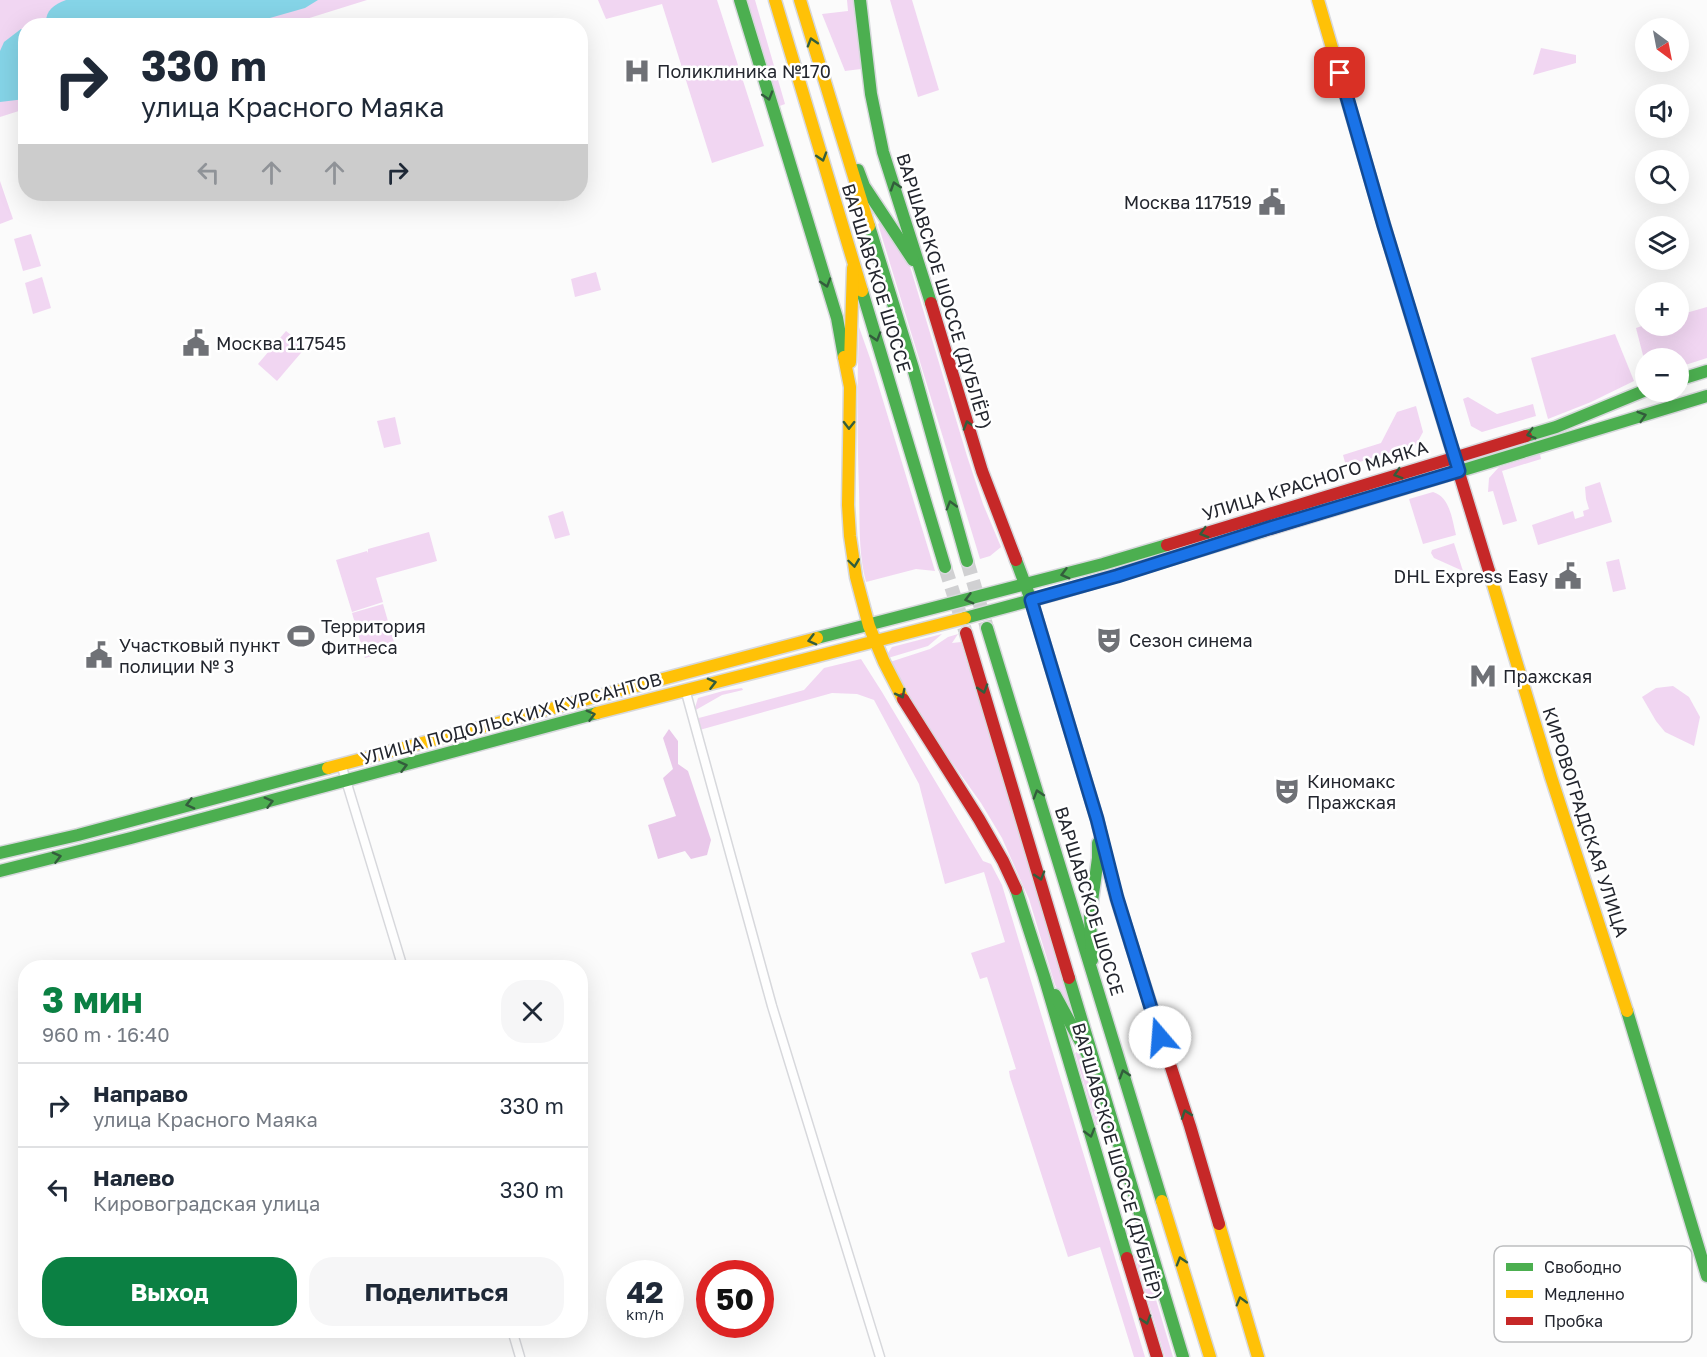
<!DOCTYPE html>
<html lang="ru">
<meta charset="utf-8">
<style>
body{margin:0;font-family:"Golos Text",sans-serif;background:#f6f6f7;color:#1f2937;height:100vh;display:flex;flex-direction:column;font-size:22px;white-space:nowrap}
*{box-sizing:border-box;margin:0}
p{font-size:20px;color:#747a83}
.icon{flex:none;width:33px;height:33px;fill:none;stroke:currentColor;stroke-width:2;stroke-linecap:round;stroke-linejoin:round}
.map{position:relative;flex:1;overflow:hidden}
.drawer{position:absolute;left:18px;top:960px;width:570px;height:378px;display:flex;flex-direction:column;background:#fff;border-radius:24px;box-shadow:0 6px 24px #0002}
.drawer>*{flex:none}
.hud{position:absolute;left:18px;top:18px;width:570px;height:183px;border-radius:24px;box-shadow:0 6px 24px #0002;background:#fff;color:#1f2937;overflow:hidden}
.needle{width:39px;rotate:148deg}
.fabs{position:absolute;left:1635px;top:18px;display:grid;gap:12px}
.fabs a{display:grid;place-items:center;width:54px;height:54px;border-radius:50%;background:#fff;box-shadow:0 6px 24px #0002;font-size:30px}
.speed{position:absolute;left:606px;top:1260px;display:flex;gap:12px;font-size:30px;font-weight:700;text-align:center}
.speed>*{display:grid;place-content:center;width:78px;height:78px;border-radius:50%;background:#fff;box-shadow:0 6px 24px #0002;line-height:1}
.speed small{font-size:15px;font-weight:400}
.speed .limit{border:9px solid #d22;background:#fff;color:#111}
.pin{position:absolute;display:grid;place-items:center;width:51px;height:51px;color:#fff;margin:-26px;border-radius:12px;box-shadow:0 3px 9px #0006}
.me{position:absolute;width:66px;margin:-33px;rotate:342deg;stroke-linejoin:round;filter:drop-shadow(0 0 4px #0008)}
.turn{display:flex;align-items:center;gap:21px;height:126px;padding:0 24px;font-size:27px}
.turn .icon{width:78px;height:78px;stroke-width:2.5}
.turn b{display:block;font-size:42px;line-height:51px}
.lanes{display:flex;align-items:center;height:57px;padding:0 24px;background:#0003;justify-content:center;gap:30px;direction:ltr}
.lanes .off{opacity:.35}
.round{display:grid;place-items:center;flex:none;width:63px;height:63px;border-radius:24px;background:#f6f6f7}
.summary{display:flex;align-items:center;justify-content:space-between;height:102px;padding:0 24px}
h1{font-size:36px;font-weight:700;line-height:45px;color:#0b8043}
.primary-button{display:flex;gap:12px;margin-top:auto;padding:12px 24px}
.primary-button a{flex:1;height:69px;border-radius:24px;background:#0b8043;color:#fff;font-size:24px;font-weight:700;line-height:69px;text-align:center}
.primary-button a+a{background:#f6f6f7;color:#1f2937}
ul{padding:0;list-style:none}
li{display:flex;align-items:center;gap:18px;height:84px;padding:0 24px;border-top:2px solid #e0e1e3}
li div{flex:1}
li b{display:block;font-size:22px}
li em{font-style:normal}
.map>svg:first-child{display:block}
.green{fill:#f1d6f2}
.forest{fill:#e9c8ea}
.water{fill:#85d4e7}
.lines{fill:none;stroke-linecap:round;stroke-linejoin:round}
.primary-tunnel{stroke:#d0d0d2;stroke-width:14;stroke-dasharray:14 7;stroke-linecap:butt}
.street-casing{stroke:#d7d8dc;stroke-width:11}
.fast-casing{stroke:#d7d8dc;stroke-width:15}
.slow-casing{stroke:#d7d8dc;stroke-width:15}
.jam-casing{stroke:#d7d8dc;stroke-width:15}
.street{stroke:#fefefe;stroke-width:8}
.fast{stroke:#4caf50;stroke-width:12}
.slow{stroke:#ffc107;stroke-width:12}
.jam{stroke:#c62828;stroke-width:12}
.oneway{stroke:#335d3c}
.route-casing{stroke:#114b97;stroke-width:15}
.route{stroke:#1a73e8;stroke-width:10}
.labels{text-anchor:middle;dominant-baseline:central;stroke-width:5;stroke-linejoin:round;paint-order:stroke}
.poi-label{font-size:18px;fill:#23262e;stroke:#fff;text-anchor:start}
.street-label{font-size:18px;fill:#23262e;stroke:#fff}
.key{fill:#fff;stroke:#bdbec0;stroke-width:1.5}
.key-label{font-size:16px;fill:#23262e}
</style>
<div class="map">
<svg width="1707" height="1357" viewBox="0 0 1707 1357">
<rect width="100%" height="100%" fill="#fbfbfb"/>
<g class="green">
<path d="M0 0H367L287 25 26 26 25 109 0 117Z"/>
<path d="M598 0H717L764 146 712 163 662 4 606 19Z"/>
<path d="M746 0H755L785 104 777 107Z"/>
<path d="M847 0H854L861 69 845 71 822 14 848 11Z"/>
<path d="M890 0H912L939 90 918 97Z"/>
<path d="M1541 48 1576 55V63L1533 75Z"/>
<path d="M0 181 13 219 0 224Z"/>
<path d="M881 222 909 263 967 456 983 504 1001 547 990 556 980 559 878 224Z"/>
<path d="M31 234 41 266 23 271 14 239Z"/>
<path d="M596 272 601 290 575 297 571 279Z"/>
<path d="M42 277 51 308 33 314 25 283Z"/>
<path d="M1707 307V358L1679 367 1678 358H1646L1645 363 1636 328 1645 325 1678 326 1679 315Z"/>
<path d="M859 327 871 361 935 571 916 569 866 582C858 552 860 521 859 490 857 436 857 381 859 327Z"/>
<path d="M286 331 306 347 277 381 258 364Z"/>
<path d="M1615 334 1634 381 1591 402 1548 419 1531 358Z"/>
<path d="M1468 397 1497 414 1533 404 1536 416 1482 432 1471 426 1463 399Z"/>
<path d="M1416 406 1423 432 1416 445 1346 466 1343 455 1381 443 1397 412Z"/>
<path d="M395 417 401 444 384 448 377 421Z"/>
<path d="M1540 454 1541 459 1502 471 1517 521 1503 525 1493 491 1488 492 1489 478 1499 467Z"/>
<path d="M1600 482 1612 522 1538 545 1532 525 1573 511 1575 519 1584 516 1583 511 1589 509 1586 499 1585 487Z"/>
<path d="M1433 492C1450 497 1452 519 1456 535L1423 544 1409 499Z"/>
<path d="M563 511 570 535 555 539 548 516Z"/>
<path d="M429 532 437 561 376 578 383 602 352 612 336 560 367 551 368 553V549Z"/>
<path d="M1454 543 1463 571 1434 558 1431 553 1432 550Z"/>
<path d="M1619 559 1626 589 1613 592 1606 562Z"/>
<path d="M383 604 396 649 365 658 352 613Z"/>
<path d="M942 634 928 646 888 658V653L892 647Z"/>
<path d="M958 634 952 643 961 642 1073 1007 1069 1009 1055 985 1029 899 1002 838 981 803 926 726 890 662 930 649 948 637Z"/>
<path d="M861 659 882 692 983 861 991 864 1002 885 1145 1357H1134L1100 1247 1068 1257 1010 1077 1009 1071 1016 1069 987 977 980 979 971 953 1005 942 984 872 945 884 919 784 874 700 857 694 832 693 696 731 695 719 804 690 824 668Z"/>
<path d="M1673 686 1689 697 1700 717 1694 746 1665 732 1656 721 1642 697 1656 688Z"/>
<path d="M742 688 743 690 722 695 694 711 698 698 723 691Z"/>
<path d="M1077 1052 1082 1059 1102 1124 1096 1125 1075 1053Z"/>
<path d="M1138 1253 1146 1266 1173 1357H1165L1134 1254Z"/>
</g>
<path class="forest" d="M669 729 678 741V764L688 771 711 840 707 855 691 859 685 851 658 859 648 825 676 816 663 778 673 769 663 738Z"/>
<g class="water">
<path d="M66 0H318L305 8 245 25H46C45 11 53 5 66 0Z"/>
<path d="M21 29H25V99L0 102V51L4 42Z"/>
</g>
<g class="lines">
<g class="primary-tunnel">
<path d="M967 561 987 628"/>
<path d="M945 567 965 630"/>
</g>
<defs>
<g id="street">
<path d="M685 689 772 1006 880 1357"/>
<path d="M341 764 403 968"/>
<path d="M512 1330 520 1357"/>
</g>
<g id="fast">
<path d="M740 0 837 318 844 357"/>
<path d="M860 0 871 94 883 152 931 303"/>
<path d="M858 170 864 186 913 260"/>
<path d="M869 226 913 368 967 561"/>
<path d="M862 291 945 567"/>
<path d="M1678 380 1707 371"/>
<path d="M1526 436 1556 427 1646 390"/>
<path d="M1460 471 1707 396"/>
<path d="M1016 560 1031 600 1097 819 1113 887 1132 947"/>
<path d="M965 618 1058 593 1263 531"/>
<path d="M987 628 1162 1201"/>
<path d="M817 638 1103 564 1167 545"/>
<path d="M0 853 78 835 328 768"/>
<path d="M0 871 131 838 597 713"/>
<path d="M1016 889 1044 976 1127 1258"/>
<path d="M1092 960 1090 916 1098 858V843"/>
<path d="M1069 978 1183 1357"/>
<path d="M1055 995 1090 1059"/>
<path d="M1627 1011 1707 1276"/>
</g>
<g id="slow">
<path d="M775 0 862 291"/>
<path d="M800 0 869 226"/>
<path d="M1318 0 1398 273"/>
<path d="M844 357 850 387 848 505 850 536 856 577 869 626 884 662 903 699"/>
<path d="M850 362 853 268"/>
<path d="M1489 571 1551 777 1627 1011"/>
<path d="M597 713 965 618"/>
<path d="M328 768 817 638"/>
<path d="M1162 1201 1210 1357"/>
<path d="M1219 1224 1258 1357"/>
</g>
<g id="jam">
<path d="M1398 273 1489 571"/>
<path d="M931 303 982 471 1016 560"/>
<path d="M1263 531 1460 471"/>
<path d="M1167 545 1526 436"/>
<path d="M966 633 1069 978"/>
<path d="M903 699 979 819 1003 861 1016 889"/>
<path d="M1132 947 1190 1126 1219 1224"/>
<path d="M1127 1258 1157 1357"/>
</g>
</defs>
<use href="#street" class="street-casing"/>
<use href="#fast" class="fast-casing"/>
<use href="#slow" class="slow-casing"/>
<use href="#jam" class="jam-casing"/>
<use href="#street" class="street"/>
<use href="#fast" class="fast"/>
<use href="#slow" class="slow"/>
<use href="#jam" class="jam"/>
</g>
<defs><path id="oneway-chevron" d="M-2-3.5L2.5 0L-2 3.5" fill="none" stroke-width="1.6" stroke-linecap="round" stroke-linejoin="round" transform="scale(1.5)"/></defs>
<g class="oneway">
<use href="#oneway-chevron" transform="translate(812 42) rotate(-107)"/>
<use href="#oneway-chevron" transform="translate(768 96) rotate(73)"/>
<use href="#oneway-chevron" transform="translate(822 157) rotate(73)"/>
<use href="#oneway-chevron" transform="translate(895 186) rotate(-108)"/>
<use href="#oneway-chevron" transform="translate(826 283) rotate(73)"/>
<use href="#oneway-chevron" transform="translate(876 337) rotate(73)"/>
<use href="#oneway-chevron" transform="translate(1642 416) rotate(-17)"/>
<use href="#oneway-chevron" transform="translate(849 425) rotate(91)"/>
<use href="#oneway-chevron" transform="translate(968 425) rotate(-107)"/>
<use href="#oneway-chevron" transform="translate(1531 434) rotate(164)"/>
<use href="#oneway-chevron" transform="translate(1398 474) rotate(163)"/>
<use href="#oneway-chevron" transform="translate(951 505) rotate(-106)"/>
<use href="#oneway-chevron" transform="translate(1204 533) rotate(163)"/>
<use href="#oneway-chevron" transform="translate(854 563) rotate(82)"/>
<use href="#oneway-chevron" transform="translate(1065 574) rotate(165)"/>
<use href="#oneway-chevron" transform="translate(969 599) rotate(165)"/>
<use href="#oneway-chevron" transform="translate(812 640) rotate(165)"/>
<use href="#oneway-chevron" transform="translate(712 683) rotate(-14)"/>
<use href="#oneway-chevron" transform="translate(983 689) rotate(73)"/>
<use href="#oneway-chevron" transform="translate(901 694) rotate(63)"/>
<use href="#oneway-chevron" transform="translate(591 715) rotate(-15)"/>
<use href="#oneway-chevron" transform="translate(403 766) rotate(-15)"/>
<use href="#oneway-chevron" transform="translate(1038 794) rotate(-107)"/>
<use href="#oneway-chevron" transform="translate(269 802) rotate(-15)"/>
<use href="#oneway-chevron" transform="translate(190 804) rotate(165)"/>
<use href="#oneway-chevron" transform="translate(57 857) rotate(-14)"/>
<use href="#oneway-chevron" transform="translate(1040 876) rotate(73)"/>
<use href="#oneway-chevron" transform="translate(1124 1074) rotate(-107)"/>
<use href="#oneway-chevron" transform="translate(1186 1114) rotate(-109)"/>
<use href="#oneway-chevron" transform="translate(1090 1133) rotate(74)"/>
<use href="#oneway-chevron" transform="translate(1181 1261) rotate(-107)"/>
<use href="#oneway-chevron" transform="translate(1241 1301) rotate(-106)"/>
<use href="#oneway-chevron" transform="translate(1146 1320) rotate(73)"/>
</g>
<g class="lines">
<defs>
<path id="route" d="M1160 1037 1117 898 1097 819 1031 600 1117 576 1272 527 1459 471 1384 226 1340 73"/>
</defs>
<use href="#route" class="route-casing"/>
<use href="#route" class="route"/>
</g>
<defs>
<symbol id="hospital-bare" viewBox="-9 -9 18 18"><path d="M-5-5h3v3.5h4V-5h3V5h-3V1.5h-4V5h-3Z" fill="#6f7176" stroke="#fff" stroke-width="2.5" paint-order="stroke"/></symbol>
<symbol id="civic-bare" viewBox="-9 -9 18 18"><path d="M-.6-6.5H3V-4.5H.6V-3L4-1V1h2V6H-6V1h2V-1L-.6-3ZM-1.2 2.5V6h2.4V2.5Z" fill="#6f7176" stroke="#fff" stroke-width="2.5" paint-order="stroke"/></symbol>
<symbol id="stadium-bare" viewBox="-9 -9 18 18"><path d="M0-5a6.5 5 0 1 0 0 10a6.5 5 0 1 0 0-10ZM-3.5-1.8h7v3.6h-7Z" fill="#6f7176" stroke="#fff" stroke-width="2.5" paint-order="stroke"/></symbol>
<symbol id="theatre-bare" viewBox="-9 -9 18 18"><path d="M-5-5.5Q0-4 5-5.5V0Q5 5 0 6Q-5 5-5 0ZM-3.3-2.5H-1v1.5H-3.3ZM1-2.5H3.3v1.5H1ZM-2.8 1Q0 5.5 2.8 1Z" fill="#6f7176" stroke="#fff" stroke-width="2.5" paint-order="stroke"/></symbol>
<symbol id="metro-bare" viewBox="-9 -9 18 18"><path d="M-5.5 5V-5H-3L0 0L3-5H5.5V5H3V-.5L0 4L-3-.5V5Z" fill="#6f7176" stroke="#fff" stroke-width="2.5" paint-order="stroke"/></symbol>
</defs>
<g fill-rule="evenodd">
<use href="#hospital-bare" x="618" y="52" width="38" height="38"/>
<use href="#civic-bare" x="1253" y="183" width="38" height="38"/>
<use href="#civic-bare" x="177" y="324" width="38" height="38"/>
<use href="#civic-bare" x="1549" y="557" width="38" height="38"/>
<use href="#stadium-bare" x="282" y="617" width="38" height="38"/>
<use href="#theatre-bare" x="1090" y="621" width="38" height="38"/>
<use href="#civic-bare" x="80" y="636" width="38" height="38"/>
<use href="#metro-bare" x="1464" y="657" width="38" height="38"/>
<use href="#theatre-bare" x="1268" y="772" width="38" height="38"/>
</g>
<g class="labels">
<g class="poi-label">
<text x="657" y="71">Поликлиника №170</text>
<text x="1252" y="202" text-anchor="end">Москва 117519</text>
<text x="216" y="343">Москва 117545</text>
<text x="1548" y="576" text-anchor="end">DHL Express Easy</text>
<text x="321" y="626">Территория<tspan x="321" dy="21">Фитнеса</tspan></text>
<text x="1129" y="640">Сезон синема</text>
<text x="119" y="645">Участковый пункт<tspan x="119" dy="21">полиции № 3</tspan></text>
<text x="1503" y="676">Пражская</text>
<text x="1307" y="781">Киномакс<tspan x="1307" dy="21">Пражская</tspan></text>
</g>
<g class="street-label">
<text transform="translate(877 278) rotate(73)">ВАРШАВСКОЕ ШОССЕ</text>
<text transform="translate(945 291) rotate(73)">ВАРШАВСКОЕ ШОССЕ (ДУБЛЁР)</text>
<text transform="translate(1315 480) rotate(-17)">УЛИЦА КРАСНОГО МАЯКА</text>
<text transform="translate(511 718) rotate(-15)">УЛИЦА ПОДОЛЬСКИХ КУРСАНТОВ</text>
<text transform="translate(1586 822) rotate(72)">КИРОВОГРАДСКАЯ УЛИЦА</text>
<text transform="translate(1090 901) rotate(73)">ВАРШАВСКОЕ ШОССЕ</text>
<text transform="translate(1118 1161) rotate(74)">ВАРШАВСКОЕ ШОССЕ (ДУБЛЁР)</text>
</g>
</g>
<rect x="1494" y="1246" width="198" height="96" rx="9" class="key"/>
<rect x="1506" y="1263" width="27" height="8" fill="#4caf50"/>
<rect x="1506" y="1290" width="27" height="8" fill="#ffc107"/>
<rect x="1506" y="1317" width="27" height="8" fill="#c62828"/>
<g class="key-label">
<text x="1544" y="1273">Свободно</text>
<text x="1544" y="1300">Медленно</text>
<text x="1544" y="1327">Пробка</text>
</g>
</svg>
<div class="fabs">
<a><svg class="needle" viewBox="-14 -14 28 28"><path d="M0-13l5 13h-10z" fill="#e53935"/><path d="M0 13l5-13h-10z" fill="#747a83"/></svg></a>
<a><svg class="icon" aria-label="sound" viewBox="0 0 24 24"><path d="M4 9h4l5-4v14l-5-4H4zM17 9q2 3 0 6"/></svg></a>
<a><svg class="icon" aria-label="search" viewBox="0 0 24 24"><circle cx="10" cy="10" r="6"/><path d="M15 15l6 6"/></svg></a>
<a><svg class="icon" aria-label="layers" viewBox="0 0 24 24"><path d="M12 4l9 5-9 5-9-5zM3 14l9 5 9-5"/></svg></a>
<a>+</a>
<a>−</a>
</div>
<div class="speed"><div>42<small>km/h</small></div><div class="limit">50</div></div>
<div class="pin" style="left:1340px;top:73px;background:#d93025"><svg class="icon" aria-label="arrive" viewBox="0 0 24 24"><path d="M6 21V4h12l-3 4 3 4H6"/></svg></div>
<svg class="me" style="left:1160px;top:1037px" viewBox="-20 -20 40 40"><circle r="19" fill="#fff"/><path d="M0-13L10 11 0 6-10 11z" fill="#1a73e8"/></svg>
<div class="hud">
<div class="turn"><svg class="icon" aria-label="right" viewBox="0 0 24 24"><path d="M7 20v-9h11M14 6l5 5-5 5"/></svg><div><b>330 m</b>улица Красного Маяка</div></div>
<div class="lanes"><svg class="icon off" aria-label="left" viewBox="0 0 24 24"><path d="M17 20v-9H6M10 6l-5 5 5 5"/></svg><svg class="icon off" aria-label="ahead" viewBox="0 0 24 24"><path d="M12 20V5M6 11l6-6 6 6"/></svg><svg class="icon off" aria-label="ahead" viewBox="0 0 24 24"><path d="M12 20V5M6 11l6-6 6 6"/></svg><svg class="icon" aria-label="right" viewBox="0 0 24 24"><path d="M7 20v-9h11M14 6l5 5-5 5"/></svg></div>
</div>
<section class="drawer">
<div class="summary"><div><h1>3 мин</h1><p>960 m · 16:40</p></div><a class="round"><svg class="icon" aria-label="close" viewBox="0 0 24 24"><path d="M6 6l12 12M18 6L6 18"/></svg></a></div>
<ul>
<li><svg class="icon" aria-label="right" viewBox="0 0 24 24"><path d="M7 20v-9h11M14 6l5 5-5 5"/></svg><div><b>Направо</b><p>улица Красного Маяка</p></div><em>330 m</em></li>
<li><svg class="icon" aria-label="left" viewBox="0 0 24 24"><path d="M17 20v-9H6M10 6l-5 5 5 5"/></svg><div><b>Налево</b><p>Кировоградская улица</p></div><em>330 m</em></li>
</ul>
<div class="primary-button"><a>Выход</a><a>Поделиться</a></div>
</section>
</div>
